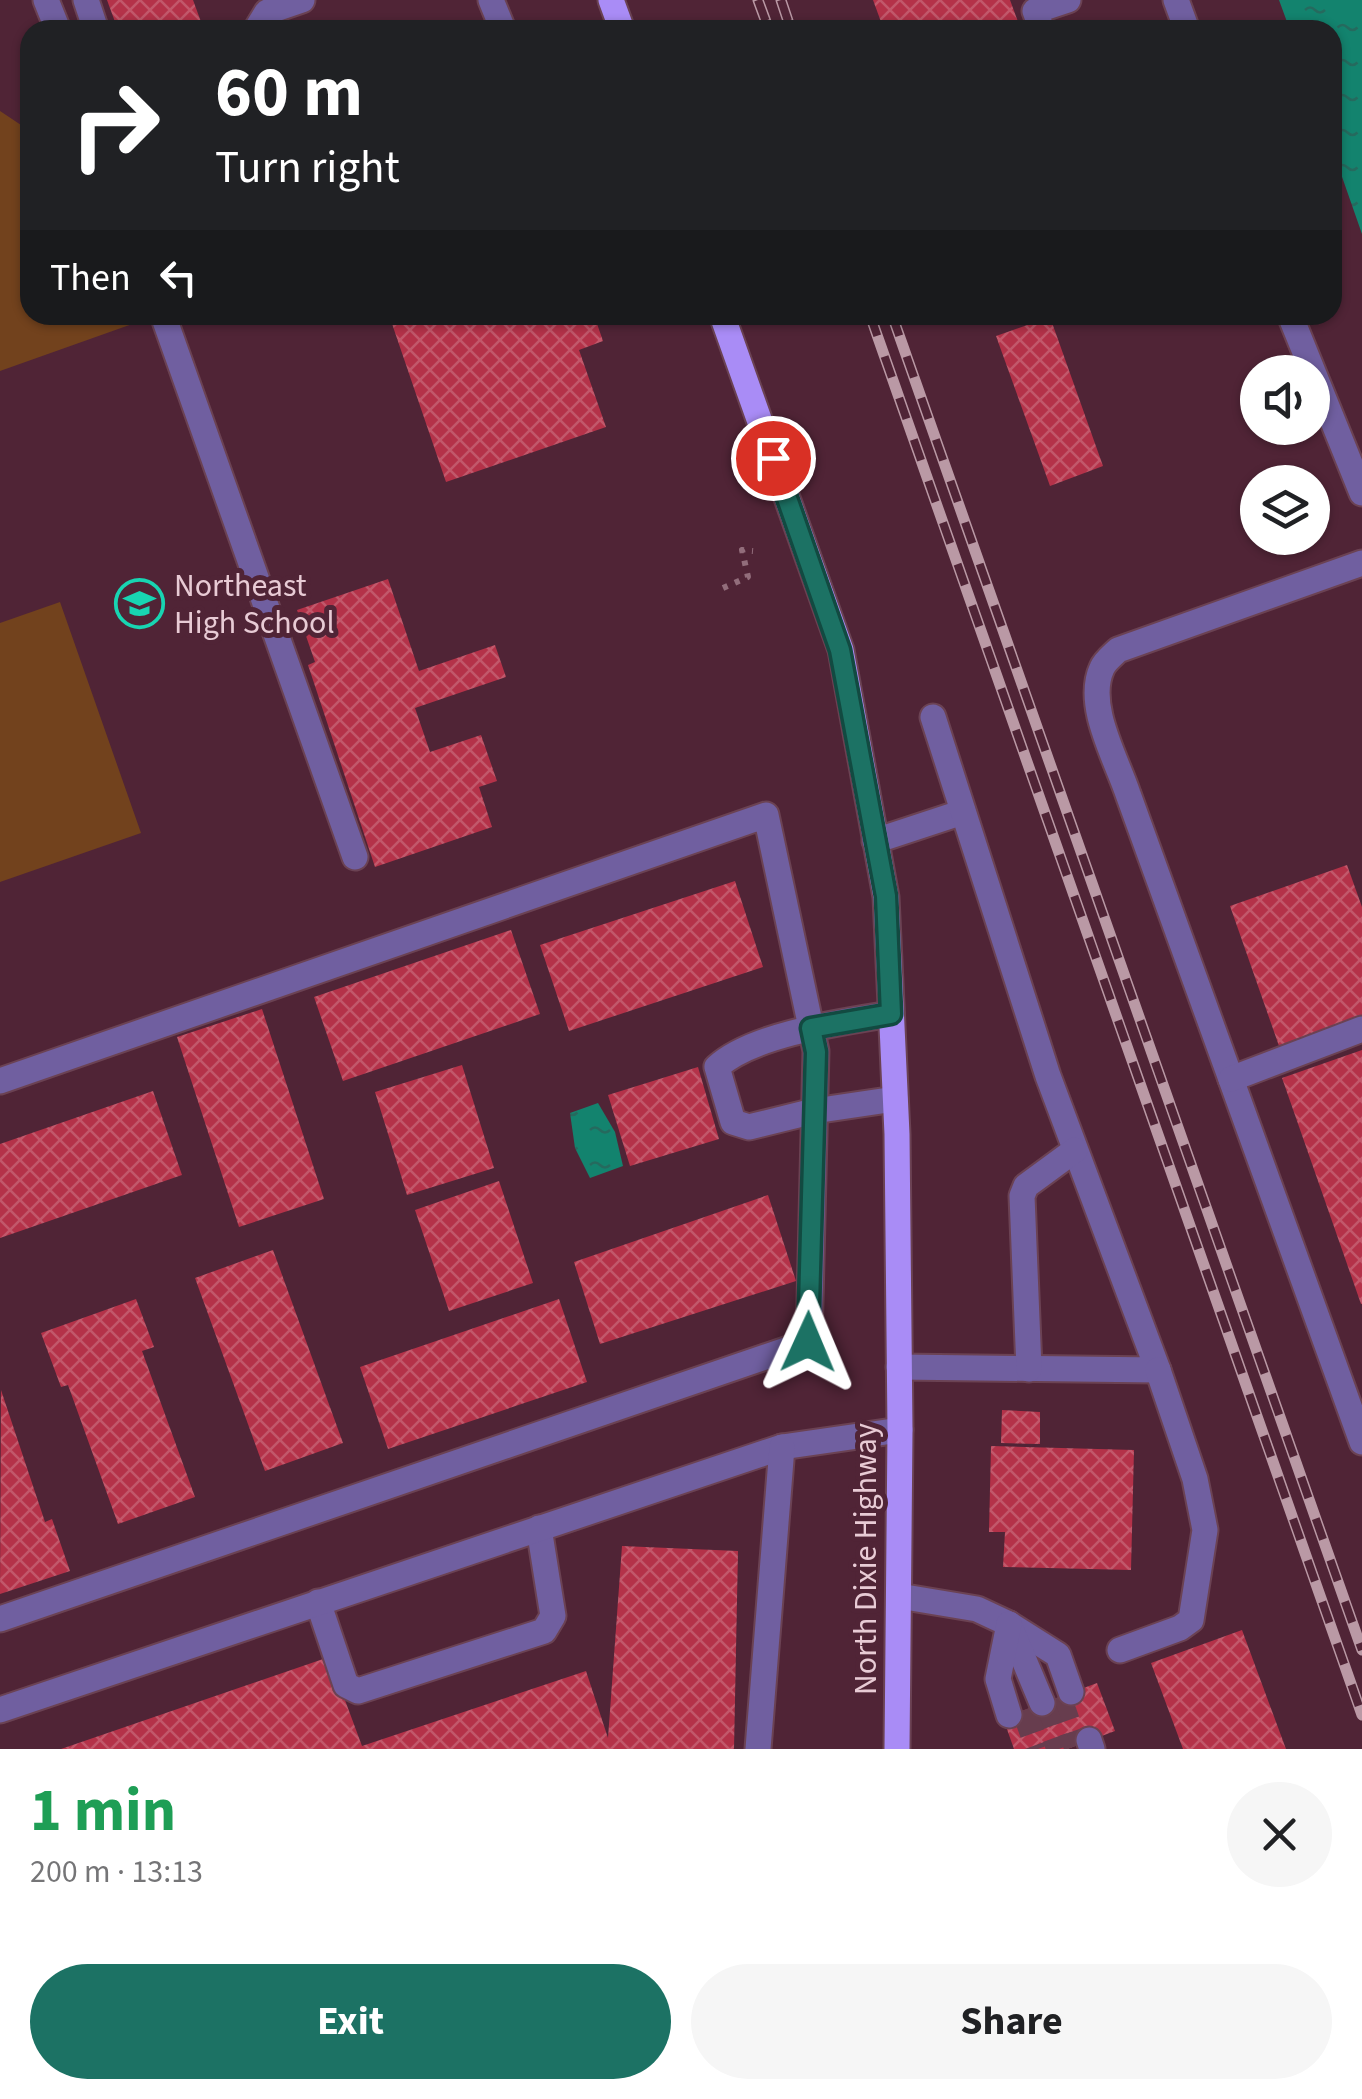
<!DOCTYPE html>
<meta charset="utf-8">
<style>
body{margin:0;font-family:"Source Sans 3",sans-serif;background:#f6f6f6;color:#202124;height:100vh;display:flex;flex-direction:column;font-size:38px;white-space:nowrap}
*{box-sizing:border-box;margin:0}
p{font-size:32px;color:#757577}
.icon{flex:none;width:55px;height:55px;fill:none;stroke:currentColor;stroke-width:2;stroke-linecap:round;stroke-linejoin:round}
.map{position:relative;height:1749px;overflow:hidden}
.sheet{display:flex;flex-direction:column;background:#fff;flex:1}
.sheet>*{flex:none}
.hud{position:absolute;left:20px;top:20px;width:1322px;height:305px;border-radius:30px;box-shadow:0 2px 8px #0004;background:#202124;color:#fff;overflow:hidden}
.buttons{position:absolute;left:1240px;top:355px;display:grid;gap:20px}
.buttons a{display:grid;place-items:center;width:90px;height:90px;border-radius:50%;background:#fff;box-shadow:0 2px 8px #0004;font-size:50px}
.pin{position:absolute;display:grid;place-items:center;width:85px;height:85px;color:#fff;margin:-42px;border:5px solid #fff;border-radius:50%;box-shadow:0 2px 10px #0007}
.me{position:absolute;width:110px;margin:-55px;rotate:1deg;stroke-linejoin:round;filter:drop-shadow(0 0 8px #0008)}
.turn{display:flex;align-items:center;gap:35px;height:210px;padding:0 30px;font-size:45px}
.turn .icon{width:130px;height:130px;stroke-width:2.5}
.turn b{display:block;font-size:70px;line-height:85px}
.then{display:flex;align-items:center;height:95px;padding:0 30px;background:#0003;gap:20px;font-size:38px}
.round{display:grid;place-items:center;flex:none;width:105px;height:105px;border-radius:52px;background:#f6f6f6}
.overview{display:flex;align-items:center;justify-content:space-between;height:170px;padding:0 30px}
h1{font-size:60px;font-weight:700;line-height:75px;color:#1e9e55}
.primary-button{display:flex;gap:20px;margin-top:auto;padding:20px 30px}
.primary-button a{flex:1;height:115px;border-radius:60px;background:#1c7264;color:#fff;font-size:40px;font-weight:700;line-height:115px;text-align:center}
.primary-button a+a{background:#f6f6f6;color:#202124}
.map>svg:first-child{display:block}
.pitch{fill:#72421d}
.water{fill:url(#water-ripples)}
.building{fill:url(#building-cross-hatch)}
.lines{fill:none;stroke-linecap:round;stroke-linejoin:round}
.minor-tunnel{stroke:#673d4e;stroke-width:25;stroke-dasharray:25 12;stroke-linecap:butt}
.minor-casing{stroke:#6b4253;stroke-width:29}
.major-casing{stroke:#6b4253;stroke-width:29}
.path{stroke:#926d7b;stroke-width:6;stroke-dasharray:5 8;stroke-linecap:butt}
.minor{stroke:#705fa0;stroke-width:25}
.major{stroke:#a98cf6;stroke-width:25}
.rail-casing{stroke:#ba99a5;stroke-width:11}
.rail{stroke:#502436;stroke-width:8;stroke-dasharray:22;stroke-linecap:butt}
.route-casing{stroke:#124a41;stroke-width:25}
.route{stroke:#1c7264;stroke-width:18}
.labels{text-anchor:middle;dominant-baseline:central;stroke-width:10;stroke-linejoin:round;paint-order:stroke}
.poi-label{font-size:32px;fill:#e8cbd5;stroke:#502436;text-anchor:start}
.street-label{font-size:32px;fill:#e8cbd5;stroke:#502436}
</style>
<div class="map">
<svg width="1362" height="1749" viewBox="0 0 1362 1749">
<defs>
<pattern id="water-ripples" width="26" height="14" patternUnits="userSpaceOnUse" patternTransform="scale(2.5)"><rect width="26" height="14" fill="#13836e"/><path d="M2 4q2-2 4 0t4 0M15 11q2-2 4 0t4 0" fill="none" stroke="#256a5e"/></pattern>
<pattern id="building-cross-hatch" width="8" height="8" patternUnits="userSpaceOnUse" patternTransform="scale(2.5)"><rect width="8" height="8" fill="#b43249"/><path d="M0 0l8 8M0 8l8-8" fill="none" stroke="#c2586b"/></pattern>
</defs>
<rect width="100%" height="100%" fill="#502436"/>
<g class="pitch">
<path d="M0 111 30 131V315L152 317 0 371Z"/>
<path d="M60 602 141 833 0 882V623Z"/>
</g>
<g class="water">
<path d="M1279 0H1362V234L1333 151 1332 30H1290Z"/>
<path d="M598 1103 615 1132 623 1166 590 1178 575 1148 570 1113Z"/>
</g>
<g class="building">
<path d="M107 0H193L204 30H118Z"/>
<path d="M873 0H1010L1021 30H884Z"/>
<path d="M389 315H594L603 341 579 350 606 427 446 482Z"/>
<path d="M1050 317 1103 466 1050 486 996 336Z"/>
<path d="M388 579 419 671 495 645 506 677 415 708 430 752 481 735 497 781 479 787 492 827 375 867 308 665 315 662 297 610Z"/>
<path d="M1347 865 1362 907V1017L1279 1046 1230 906Z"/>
<path d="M735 881 763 967 569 1031 540 945Z"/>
<path d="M511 930 540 1014 343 1081 314 997Z"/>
<path d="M262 1009 324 1199 239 1227 177 1037Z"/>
<path d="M1362 1050V1304H1361L1282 1078Z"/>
<path d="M462 1065 494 1168 407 1195 375 1092Z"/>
<path d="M698 1067 719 1139 630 1166 608 1095Z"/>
<path d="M153 1091 182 1175 0 1238V1144Z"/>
<path d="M499 1181 533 1283 449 1311 415 1210Z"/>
<path d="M768 1195 796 1281 600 1344 574 1262Z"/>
<path d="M273 1250 343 1443 265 1471 195 1278Z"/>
<path d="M136 1299 154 1347 142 1351 195 1497 118 1524 68 1385 61 1387 41 1333Z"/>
<path d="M559 1299 587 1382 388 1449 360 1367Z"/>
<path d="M1 1390 45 1522 52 1519 70 1571 0 1594Z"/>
<path d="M1002 1410 1040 1412V1444L1001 1443Z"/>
<path d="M991 1446 1134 1450 1131 1570 1003 1567 1005 1532H989Z"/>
<path d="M622 1546 738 1551 734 1749H61L329 1657 362 1746 586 1671 608 1738Z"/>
<path d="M1242 1630 1286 1749H1183L1151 1663Z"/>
<path d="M1097 1683 1115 1731 1067 1749H1014L1003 1718Z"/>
</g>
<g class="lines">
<g class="minor-tunnel">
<path d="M1059 1697 1076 1746"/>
<path d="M1042 1703 1059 1749"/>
<path d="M1024 1710 1038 1749"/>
</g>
<defs>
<g id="minor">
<path d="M46 0 58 30"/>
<path d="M86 0 96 30"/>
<path d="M491 0 502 27"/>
<path d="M1176 0 1187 30"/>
<path d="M256 30 267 12 302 0"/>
<path d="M1042 30 1035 11 1068 0"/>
<path d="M163 315 355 857"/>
<path d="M1290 315 1362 493"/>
<path d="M1362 563 1118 650C1113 655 1105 661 1102 668 1085 705 1116 758 1128 794L1362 1442"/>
<path d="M875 841 963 812"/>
<path d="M891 1014C842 1022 753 1034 717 1067L733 1122 749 1127 814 1111 895 1099"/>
<path d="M1231 1079 1362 1029"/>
<path d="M0 1081 766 815 816 1051 809 1342 0 1619"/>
<path d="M899 1367 1158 1370 1048 1076 933 717"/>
<path d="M1029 1369 1022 1196 1026 1186 1075 1150"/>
<path d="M899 1596 977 1609 1009 1624 1058 1655 1071 1692"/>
<path d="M318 1602 346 1685 358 1691 544 1631 553 1616 539 1528"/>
<path d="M1009 1624 1042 1703"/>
<path d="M1120 1650 1180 1628 1191 1620 1205 1530 1195 1479 1158 1370"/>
<path d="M0 1710 782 1447 900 1430"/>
<path d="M1009 1715 998 1679 1009 1624"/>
<path d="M1089 1740 1092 1749"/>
<path d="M758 1749 782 1447"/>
</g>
<g id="major">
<path d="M611 0 622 30"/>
<path d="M722 315 841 650 886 897 897 1134 900 1430 897 1749"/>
</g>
</defs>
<use href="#minor" class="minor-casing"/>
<use href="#major" class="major-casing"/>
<path class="path" d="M723 588 748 577 742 550 753 551"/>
<use href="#minor" class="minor"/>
<use href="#major" class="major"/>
<defs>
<g id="rail">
<path d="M758 0 769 30"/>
<path d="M781 0 791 30"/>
<path d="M870 315 1362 1715"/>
<path d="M892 315 1362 1650"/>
</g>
</defs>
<use href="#rail" class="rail-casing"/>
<use href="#rail" class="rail"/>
</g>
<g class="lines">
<defs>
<path id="route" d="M773 458 840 650 886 896 891 1014 811 1028 816 1052 808 1342"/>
</defs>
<use href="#route" class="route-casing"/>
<use href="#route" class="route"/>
</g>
<defs>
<symbol id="school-ring" viewBox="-11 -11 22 22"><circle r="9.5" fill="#502436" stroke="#18d5b2" stroke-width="1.5"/><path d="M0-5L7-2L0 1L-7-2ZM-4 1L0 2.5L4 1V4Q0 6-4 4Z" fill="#18d5b2"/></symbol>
</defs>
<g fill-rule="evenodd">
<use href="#school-ring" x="112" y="576" width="55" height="55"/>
</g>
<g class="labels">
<g class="poi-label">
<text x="174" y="586">Northeast<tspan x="174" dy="37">High School</tspan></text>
</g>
<g class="street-label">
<text transform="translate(866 1559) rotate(-90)">North Dixie Highway</text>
</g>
</g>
</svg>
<div class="buttons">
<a><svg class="icon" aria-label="sound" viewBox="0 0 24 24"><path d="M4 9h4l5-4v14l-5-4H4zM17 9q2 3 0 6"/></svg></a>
<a><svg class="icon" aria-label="layers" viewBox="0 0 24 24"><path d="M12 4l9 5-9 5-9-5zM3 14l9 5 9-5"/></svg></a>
</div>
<div class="pin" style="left:773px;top:458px;background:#d93025"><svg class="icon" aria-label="arrive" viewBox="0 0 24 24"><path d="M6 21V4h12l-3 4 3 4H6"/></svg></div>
<svg class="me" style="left:808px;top:1342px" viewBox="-20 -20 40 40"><path d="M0-17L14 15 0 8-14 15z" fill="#1c7264" stroke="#fff" stroke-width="4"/></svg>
<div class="hud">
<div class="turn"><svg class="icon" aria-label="right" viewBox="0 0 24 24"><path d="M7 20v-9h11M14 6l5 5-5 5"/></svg><div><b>60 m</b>Turn right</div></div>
<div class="then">Then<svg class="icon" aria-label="left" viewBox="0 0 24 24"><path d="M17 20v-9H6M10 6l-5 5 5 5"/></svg></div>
</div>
</div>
<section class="sheet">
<div class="overview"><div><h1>1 min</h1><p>200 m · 13:13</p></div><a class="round"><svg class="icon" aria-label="close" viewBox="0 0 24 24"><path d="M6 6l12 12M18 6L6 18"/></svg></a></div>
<div class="primary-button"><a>Exit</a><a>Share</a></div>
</section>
